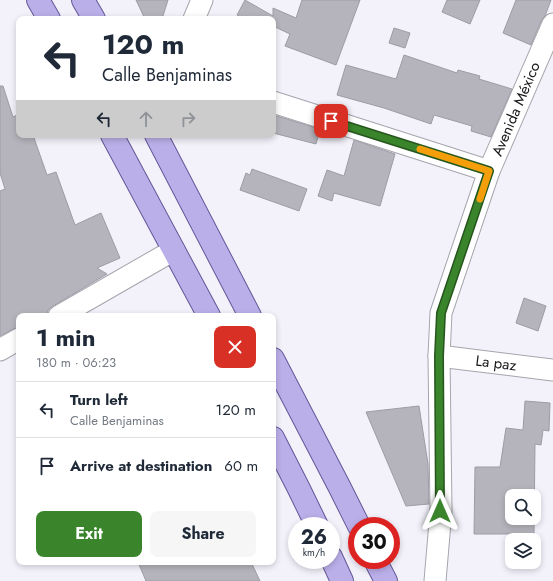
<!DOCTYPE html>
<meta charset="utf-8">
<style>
body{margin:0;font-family:Jost,sans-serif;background:#f6f6f7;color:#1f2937;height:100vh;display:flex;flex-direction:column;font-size:15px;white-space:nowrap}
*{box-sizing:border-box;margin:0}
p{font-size:13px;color:#747a83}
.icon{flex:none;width:22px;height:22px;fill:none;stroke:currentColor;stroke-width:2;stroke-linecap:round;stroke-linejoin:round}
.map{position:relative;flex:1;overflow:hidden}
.details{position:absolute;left:16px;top:313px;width:260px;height:252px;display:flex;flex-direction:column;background:#fff;border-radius:8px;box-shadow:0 2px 6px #0003}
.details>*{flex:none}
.guide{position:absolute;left:16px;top:16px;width:260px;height:122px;border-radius:8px;box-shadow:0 2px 6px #0003;background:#fff;color:#1f2937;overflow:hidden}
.controls{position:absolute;left:505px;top:489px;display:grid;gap:8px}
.controls a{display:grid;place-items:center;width:36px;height:36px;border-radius:8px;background:#fff;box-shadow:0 2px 6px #0003;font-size:20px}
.speed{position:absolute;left:288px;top:517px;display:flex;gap:8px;font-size:20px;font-weight:700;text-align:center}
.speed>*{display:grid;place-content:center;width:52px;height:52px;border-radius:50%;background:#fff;box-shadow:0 2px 6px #0003;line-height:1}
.speed small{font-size:10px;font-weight:400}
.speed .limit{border:6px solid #d22;background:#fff;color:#111}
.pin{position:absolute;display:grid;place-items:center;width:34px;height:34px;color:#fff;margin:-17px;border-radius:8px;box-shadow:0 2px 6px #0006}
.me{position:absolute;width:44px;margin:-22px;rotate:0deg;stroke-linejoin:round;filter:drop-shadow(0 0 3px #0008)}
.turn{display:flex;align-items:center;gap:14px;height:84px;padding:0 20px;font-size:18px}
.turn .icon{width:52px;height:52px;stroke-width:2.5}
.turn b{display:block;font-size:28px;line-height:34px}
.lanes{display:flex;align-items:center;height:38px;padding:0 20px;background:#0003;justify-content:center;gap:20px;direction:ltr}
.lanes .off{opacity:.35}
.round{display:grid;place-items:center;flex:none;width:42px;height:42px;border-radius:8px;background:#f6f6f7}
.headline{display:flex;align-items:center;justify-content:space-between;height:68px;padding:0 20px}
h1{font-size:24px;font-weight:700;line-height:30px}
.primary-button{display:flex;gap:8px;margin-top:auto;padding:8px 20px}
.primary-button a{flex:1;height:46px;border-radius:8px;background:#3a842c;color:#fff;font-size:16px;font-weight:700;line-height:46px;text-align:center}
.primary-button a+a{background:#f6f6f7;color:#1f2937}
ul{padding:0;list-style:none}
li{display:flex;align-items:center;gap:12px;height:56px;padding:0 20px;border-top:1px solid #e0e1e3}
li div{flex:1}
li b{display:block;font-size:15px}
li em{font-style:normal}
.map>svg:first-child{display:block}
.building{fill:#b5b4bc;stroke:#9d9ca4;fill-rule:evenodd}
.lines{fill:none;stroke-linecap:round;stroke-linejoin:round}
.street-casing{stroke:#a5a5ad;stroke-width:23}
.primary-casing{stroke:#645797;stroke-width:24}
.street{stroke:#fff;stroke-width:21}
.primary{stroke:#bbafe9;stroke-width:22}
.route-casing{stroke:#26561d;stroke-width:10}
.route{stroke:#3a842c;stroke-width:7}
.slow{stroke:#f59e0b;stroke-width:7}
.labels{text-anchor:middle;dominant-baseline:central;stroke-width:3.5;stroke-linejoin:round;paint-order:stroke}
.street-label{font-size:15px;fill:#17171a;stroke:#fff}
</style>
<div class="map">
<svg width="553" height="581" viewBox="0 0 553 581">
<rect width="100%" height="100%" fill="#f3f2fb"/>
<g class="building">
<path d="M136 0H168L162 19H145Z"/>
<path d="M245 0 273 16V8L296 18 302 0H360L336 65 285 46 290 34 273 26V19H245L237 15Z"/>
<path d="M447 0H480L470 24 442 12Z"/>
<path d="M516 0H551L545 16 542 19 531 45 503 33Z"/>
<path d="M394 28 410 33 405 48 389 43Z"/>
<path d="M404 55 457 73 458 70 480 76 479 79 512 89 491 137 471 131 472 126 434 115 431 124 384 108 337 95 346 65 396 79Z"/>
<path d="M0 86H3L13 117 19 114V135H33L47 175 56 172 75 225 101 213 120 258 97 268 107 274 53 306 48 310 47 316H19V327L13 329 0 336V191L5 189 0 173Z"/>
<path d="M273 115 320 129 316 144 273 133Z"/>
<path d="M354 140 395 154 380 206 334 193 332 201 318 196 327 170 344 176Z"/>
<path d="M252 169 307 189 299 211 240 190 246 173 250 175Z"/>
<path d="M524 298 546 306 538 331 516 323Z"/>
<path d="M525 401 550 403 549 431 543 430 541 445 535 444 534 534H474L475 467H500L506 428 523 430ZM512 496H534V518H512Z"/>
<path d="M419 406 428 464 429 504 406 506 366 412Z"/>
<path d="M138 562H251L260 581H146Z"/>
</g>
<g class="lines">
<defs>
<g id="street">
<path d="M194 19 202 0"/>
<path d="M273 102 489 171"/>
<path d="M59 316 174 250"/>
<path d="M0 350 19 339"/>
<path d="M439 356 553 370"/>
<path d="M435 581 441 511 439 356 441 313 489 171 553 24"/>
</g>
<g id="primary">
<path d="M38 0 49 19"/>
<path d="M83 0 94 19"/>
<path d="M112 135 209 316"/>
<path d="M156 135 250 316"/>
<path d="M273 359 340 488 359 526"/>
<path d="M273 438 299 489 317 526"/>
<path d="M331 557 342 581"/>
<path d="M375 560 386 581"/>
</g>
</defs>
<use href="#street" class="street-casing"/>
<use href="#primary" class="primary-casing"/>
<use href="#street" class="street"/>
<use href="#primary" class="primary"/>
</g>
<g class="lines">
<defs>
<path id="route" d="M331 121 489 171 441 313 439 356 440 511"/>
</defs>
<use href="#route" class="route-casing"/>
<use href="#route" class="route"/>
<path class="slow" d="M420 149 489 171 480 199"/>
</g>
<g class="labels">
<g class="street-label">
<text transform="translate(516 109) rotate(-67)">Avenida México</text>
<text transform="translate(496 363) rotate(7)">La paz</text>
</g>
</g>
</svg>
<div class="controls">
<a><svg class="icon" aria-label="search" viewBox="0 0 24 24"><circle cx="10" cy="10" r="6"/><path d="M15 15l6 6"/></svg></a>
<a><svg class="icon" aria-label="layers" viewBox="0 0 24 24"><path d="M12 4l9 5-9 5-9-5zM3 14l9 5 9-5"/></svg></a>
</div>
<div class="speed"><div>26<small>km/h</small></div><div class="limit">30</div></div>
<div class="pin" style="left:331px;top:121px;background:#d93025"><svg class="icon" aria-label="arrive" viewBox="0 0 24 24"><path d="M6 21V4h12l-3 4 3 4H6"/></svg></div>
<svg class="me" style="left:440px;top:511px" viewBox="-20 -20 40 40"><path d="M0-17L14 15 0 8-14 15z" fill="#3a842c" stroke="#fff" stroke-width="4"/></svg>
<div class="guide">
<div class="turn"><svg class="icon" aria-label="left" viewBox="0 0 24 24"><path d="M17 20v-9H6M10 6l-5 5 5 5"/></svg><div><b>120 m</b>Calle Benjaminas</div></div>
<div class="lanes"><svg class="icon" aria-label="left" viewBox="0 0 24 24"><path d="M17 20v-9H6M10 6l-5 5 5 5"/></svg><svg class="icon off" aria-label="ahead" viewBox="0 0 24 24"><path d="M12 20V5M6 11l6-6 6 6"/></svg><svg class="icon off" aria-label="right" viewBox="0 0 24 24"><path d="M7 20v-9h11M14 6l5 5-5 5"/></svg></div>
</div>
<section class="details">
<div class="headline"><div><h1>1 min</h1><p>180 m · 06:23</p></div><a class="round" style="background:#d93025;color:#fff"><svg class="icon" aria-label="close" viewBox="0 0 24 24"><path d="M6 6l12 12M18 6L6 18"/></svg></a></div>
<ul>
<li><svg class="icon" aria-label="left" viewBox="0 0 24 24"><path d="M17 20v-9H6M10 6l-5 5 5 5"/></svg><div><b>Turn left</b><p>Calle Benjaminas</p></div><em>120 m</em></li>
<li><svg class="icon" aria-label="arrive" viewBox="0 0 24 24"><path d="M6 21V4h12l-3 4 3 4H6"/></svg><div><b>Arrive at destination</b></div><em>60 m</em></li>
</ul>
<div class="primary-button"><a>Exit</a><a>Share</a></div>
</section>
</div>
